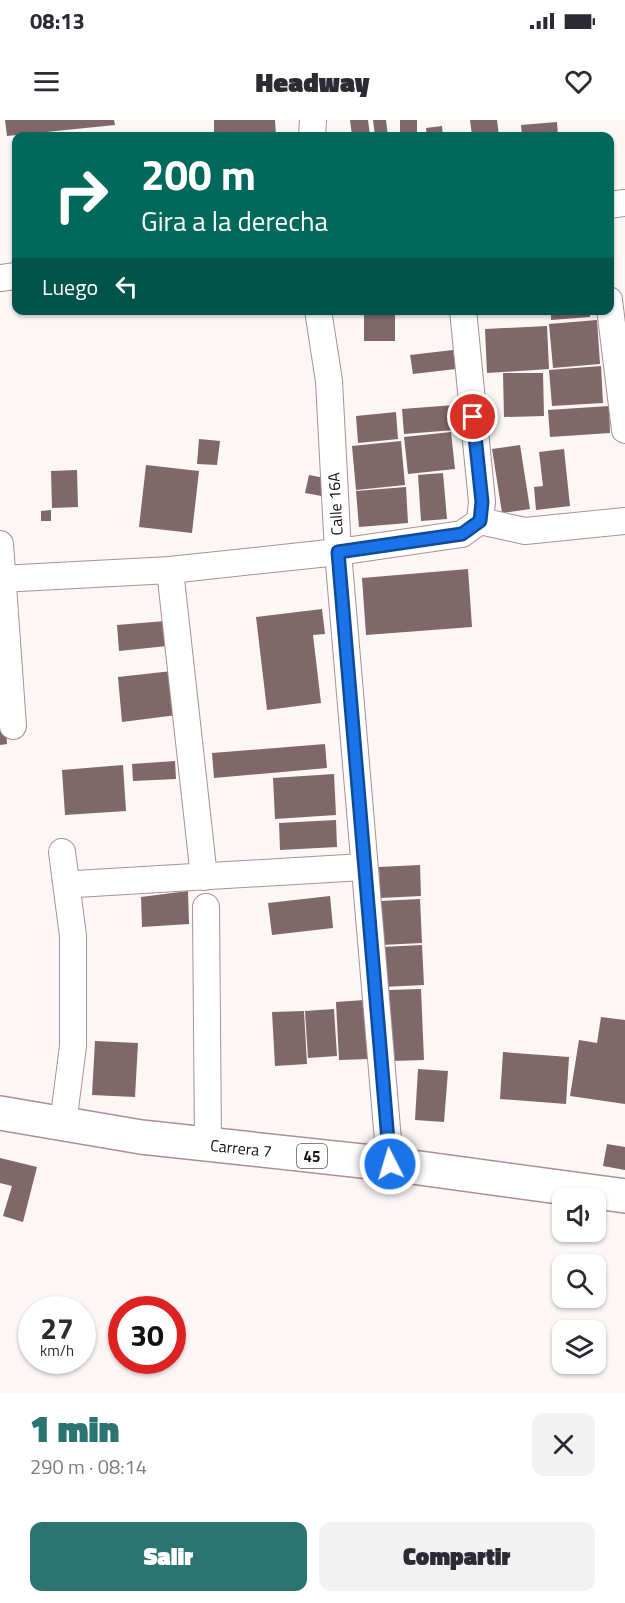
<!DOCTYPE html>
<html lang="es">
<meta charset="utf-8">
<style>
body{margin:0;font-family:"Titillium Web",sans-serif;background:#f2f2f3;color:#2b2b33;height:100vh;display:flex;flex-direction:column;font-size:22px;white-space:nowrap}
*{box-sizing:border-box;margin:0}
p{font-size:20px;color:#7c7c81}
.icon{flex:none;width:33px;height:33px;fill:none;stroke:currentColor;stroke-width:2;stroke-linecap:round;stroke-linejoin:round}
.map{position:relative;height:1273px;overflow:hidden}
.side{display:flex;flex-direction:column;background:#fff;flex:1}
.side>*{flex:none}
.guide{position:absolute;left:12px;top:12px;width:602px;height:183px;border-radius:12px;box-shadow:0 2px 4px #0004;background:#00695c;color:#fff;overflow:hidden}
.controls{position:absolute;left:552px;top:1068px;display:grid;gap:12px}
.controls a{display:grid;place-items:center;width:54px;height:54px;border-radius:12px;background:#fff;box-shadow:0 2px 4px #0004;font-size:30px}
.speed{position:absolute;left:18px;top:1176px;display:flex;gap:12px;font-size:30px;font-weight:700;text-align:center}
.speed>*{display:grid;place-content:center;width:78px;height:78px;border-radius:50%;background:#fff;box-shadow:0 2px 4px #0004;line-height:1}
.speed small{font-size:15px;font-weight:400}
.speed .limit{border:9px solid #d22;background:#fff;color:#111}
.pin{position:absolute;display:grid;place-items:center;width:51px;height:51px;color:#fff;margin:-26px;border:3px solid #fff;border-radius:50%;box-shadow:0 2px 6px #0007}
.me{position:absolute;width:66px;margin:-33px;rotate:355deg;stroke-linejoin:round;filter:drop-shadow(0 0 4px #0008)}
.turn{display:flex;align-items:center;gap:21px;height:126px;padding:0 30px;font-size:27px}
.turn .icon{width:78px;height:78px;stroke-width:2.5}
.turn b{display:block;font-size:42px;line-height:51px}
.then{display:flex;align-items:center;height:57px;padding:0 30px;background:#0003;gap:12px;font-size:22px}
.round{display:grid;place-items:center;flex:none;width:63px;height:63px;border-radius:12px;background:#f2f2f3}
.summary{display:flex;align-items:center;justify-content:space-between;height:102px;padding:0 30px}
h1{font-size:36px;font-weight:800;line-height:45px;color:#2a7472}
.cta{display:flex;gap:12px;margin-top:auto;padding:12px 30px}
.cta a{flex:1;height:69px;border-radius:12px;background:#2a7472;color:#fff;font-size:24px;font-weight:800;line-height:69px;text-align:center}
.cta a+a{background:#f2f2f3;color:#2b2b33}
.status{display:flex;justify-content:space-between;align-items:center;height:42px;padding:0 30px;background:#fff;direction:ltr}
.status svg{height:16px;fill:currentColor}
header{display:flex;justify-content:space-between;align-items:center;height:78px;padding:0 30px;background:#fff;font-size:27px;font-weight:800}
.map>svg:first-child{display:block}
.building{fill:#806769}
.lines{fill:none;stroke-linecap:round;stroke-linejoin:round}
.minor-casing{stroke:#aa9092;stroke-width:28}
.major-casing{stroke:#aa9092;stroke-width:36}
.minor{stroke:#fff;stroke-width:26}
.major{stroke:#fff;stroke-width:33}
.route-casing{stroke:#114b97;stroke-width:15}
.route{stroke:#1a73e8;stroke-width:10}
.labels{text-anchor:middle;dominant-baseline:central;stroke-width:4.5;stroke-linejoin:round;paint-order:stroke}
.shield{fill:#fff;stroke:#5d5656;stroke-width:1.5}
.shield-label{font-size:15px;font-weight:bold;fill:#170e0e}
.street-label{font-size:16px;fill:#170e0e;stroke:#fff}
</style>
<div class="status"><b>08:13</b><svg viewBox="0 0 49 12"><path d="M0 12V9h3v3zM5 12V6h3v6zM10 12V3h3v9zM15 12V0h3v12zM26 1h20v11H26zM47 4h2v5h-2z"/></svg></div>
<header><svg class="icon" aria-label="menu" viewBox="0 0 24 24"><path d="M4 6h16M4 12h16M4 18h16"/></svg>Headway<svg class="icon" aria-label="heart" viewBox="0 0 24 24"><path d="M12 20l-8-8c-3-5 5-10 8-4 3-6 11-1 8 4z"/></svg></header>
<div class="map">
<svg width="625" height="1273" viewBox="0 0 625 1273">
<rect width="100%" height="100%" fill="#fcf6f6"/>
<g class="building">
<path d="M5 0H114L115 5 7 16Z"/>
<path d="M214 0H275L276 16H214Z"/>
<path d="M350 0H368L370 16H352Z"/>
<path d="M373 0H386L388 16H375Z"/>
<rect x="400" y="0" width="17" height="13"/>
<path d="M470 0H497L499 16H472Z"/>
<path d="M557 2 558 16H522L521 5Z"/>
<path d="M442 6 443 16H427L426 8Z"/>
<path d="M587 13V16H564V14Z"/>
<rect x="364" y="190" width="31" height="31"/>
<path d="M551 190H590V197L551 200Z"/>
<path d="M597 200 600 244 553 248 549 204Z"/>
<path d="M547 206 549 249 487 253 485 209Z"/>
<path d="M453 230 456 249 413 254 410 235Z"/>
<path d="M601 246 603 283 552 286 549 250Z"/>
<path d="M503 253H543L544 296 504 297Z"/>
<path d="M454 285 455 310 404 314 402 289Z"/>
<path d="M609 286 610 313 550 317 548 290Z"/>
<path d="M396 292 398 319 358 323 356 296Z"/>
<path d="M451 312 455 349 408 354 404 317Z"/>
<path d="M199 319 220 321 217 345 197 344Z"/>
<path d="M401 321 405 365 356 370 352 326Z"/>
<path d="M520 325 530 389 502 393 492 329Z"/>
<path d="M564 329 570 386 536 390 534 367 543 366 539 332Z"/>
<path d="M146 345 199 351 192 413 139 407Z"/>
<path d="M77 350 78 387 52 388 51 351Z"/>
<path d="M443 353 447 399 421 401 418 355Z"/>
<path d="M309 355 330 359 327 377 305 373Z"/>
<path d="M406 367 408 403 359 407 356 371Z"/>
<path d="M51 390V401H41V391Z"/>
<path d="M468 449 472 507 366 515 362 458Z"/>
<path d="M322 489 325 514 313 515 321 583 267 590 256 497Z"/>
<path d="M165 501 167 526 119 531 117 505Z"/>
<path d="M172 551 177 595 122 602 118 557Z"/>
<path d="M4 569 7 624 0 625V570Z"/>
<path d="M325 624 327 648 214 658 212 633Z"/>
<path d="M175 641 176 659 133 661 132 644Z"/>
<path d="M123 645 126 691 65 695 62 650Z"/>
<path d="M334 654 336 695 275 699 273 658Z"/>
<path d="M336 700 337 727 280 730 279 703Z"/>
<path d="M420 745 421 776 380 778 379 747Z"/>
<path d="M188 771 189 804 142 807 141 777Z"/>
<path d="M330 776 333 808 272 815 268 783Z"/>
<path d="M420 779 422 823 381 825 380 781Z"/>
<path d="M422 825 424 865 383 867 382 827Z"/>
<path d="M421 869 424 940 392 941 389 870Z"/>
<path d="M364 880 368 939 339 940 336 882Z"/>
<path d="M334 889 337 936 308 938 305 891Z"/>
<path d="M304 891 307 944 275 946 272 892Z"/>
<path d="M601 897 625 900V984L570 976 579 920 597 923Z"/>
<path d="M95 921 138 923 135 977 92 975Z"/>
<path d="M503 932 569 937 566 984 500 979Z"/>
<path d="M418 949 448 951 444 1002 415 1000Z"/>
<path d="M607 1024 625 1027V1050L603 1046Z"/>
<path d="M0 1038 37 1047 23 1102 3 1096 12 1066 0 1063Z"/>
</g>
<g class="lines">
<defs>
<g id="minor">
<path d="M312 16 313 0"/>
<path d="M609 85 625 83"/>
<path d="M0 158 16 156"/>
<path d="M609 180 625 310"/>
<path d="M318 190 329 261 338 432 390 1044"/>
<path d="M463 190 482 382 480 401"/>
<path d="M0 424 13 606"/>
<path d="M170 450 204 757"/>
<path d="M0 459 170 450 338 432 462 414 480 401 525 411 625 401"/>
<path d="M62 732 73 816V926L63 1004"/>
<path d="M76 764 363 747"/>
<path d="M206 787 208 1024"/>
</g>
<path id="major" d="M0 993 141 1017 390 1044 625 1076"/>
</defs>
<use href="#minor" class="minor-casing"/>
<use href="#major" class="major-casing"/>
<use href="#minor" class="minor"/>
<use href="#major" class="major"/>
</g>
<g class="lines">
<defs>
<path id="route" d="M390 1044 338 432 462 414 480 401 482 382 473 297"/>
</defs>
<use href="#route" class="route-casing"/>
<use href="#route" class="route"/>
</g>
<g class="labels">
<rect class="shield" x="297" y="1024" width="30" height="24" rx="4.5"/>
<g class="shield-label">
<text x="312" y="1036">45</text>
</g>
<g class="street-label">
<text transform="translate(335 384) rotate(-93)">Calle 16A</text>
<text transform="translate(241 1028) rotate(6)">Carrera 7</text>
</g>
</g>
</svg>
<div class="controls">
<a><svg class="icon" aria-label="sound" viewBox="0 0 24 24"><path d="M4 9h4l5-4v14l-5-4H4zM17 9q2 3 0 6"/></svg></a>
<a><svg class="icon" aria-label="search" viewBox="0 0 24 24"><circle cx="10" cy="10" r="6"/><path d="M15 15l6 6"/></svg></a>
<a><svg class="icon" aria-label="layers" viewBox="0 0 24 24"><path d="M12 4l9 5-9 5-9-5zM3 14l9 5 9-5"/></svg></a>
</div>
<div class="speed"><div>27<small>km/h</small></div><div class="limit">30</div></div>
<div class="pin" style="left:473px;top:297px;background:#d93025"><svg class="icon" aria-label="arrive" viewBox="0 0 24 24"><path d="M6 21V4h12l-3 4 3 4H6"/></svg></div>
<svg class="me" style="left:390px;top:1044px" viewBox="-20 -20 40 40"><circle r="17" fill="#1a73e8" stroke="#fff" stroke-width="3"/><path d="M0-11L8 9 0 5-8 9z" fill="#fff"/></svg>
<div class="guide">
<div class="turn"><svg class="icon" aria-label="right" viewBox="0 0 24 24"><path d="M7 20v-9h11M14 6l5 5-5 5"/></svg><div><b>200 m</b>Gira a la derecha</div></div>
<div class="then">Luego<svg class="icon" aria-label="left" viewBox="0 0 24 24"><path d="M17 20v-9H6M10 6l-5 5 5 5"/></svg></div>
</div>
</div>
<section class="side">
<div class="summary"><div><h1>1 min</h1><p>290 m · 08:14</p></div><a class="round"><svg class="icon" aria-label="close" viewBox="0 0 24 24"><path d="M6 6l12 12M18 6L6 18"/></svg></a></div>
<div class="cta"><a>Salir</a><a>Compartir</a></div>
</section>
